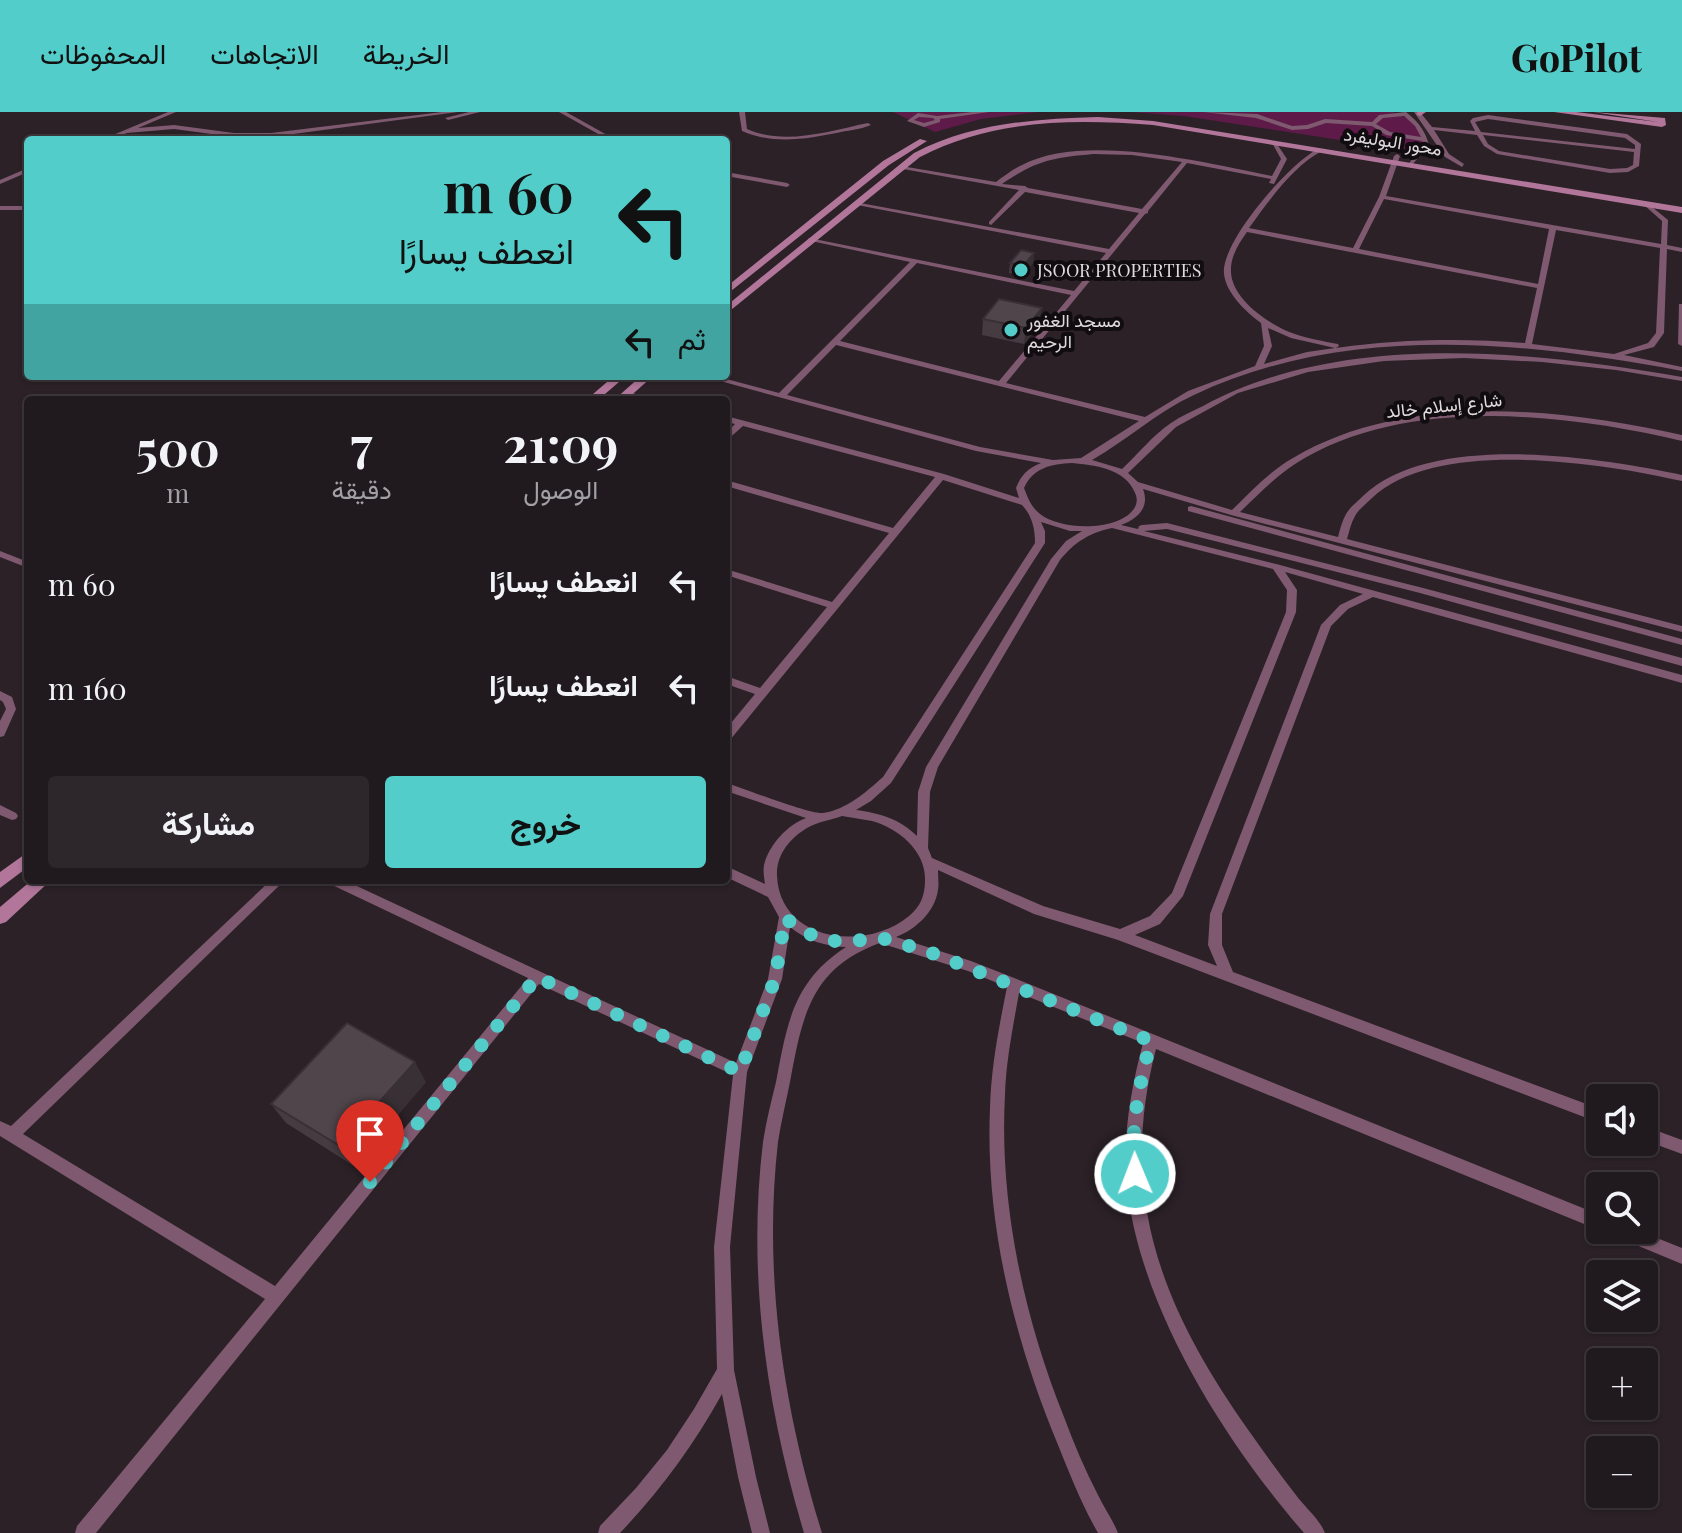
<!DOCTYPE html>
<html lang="ar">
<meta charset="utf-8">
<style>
body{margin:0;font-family:"Playfair Display",Vazirmatn,serif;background:#2d262a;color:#f1f3f6;direction:rtl;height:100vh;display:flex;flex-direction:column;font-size:30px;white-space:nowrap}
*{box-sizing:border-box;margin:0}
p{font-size:26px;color:#a2a0a4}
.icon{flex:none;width:44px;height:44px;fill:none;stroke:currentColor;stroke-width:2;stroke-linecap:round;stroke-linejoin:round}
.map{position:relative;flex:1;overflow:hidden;direction:ltr}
.side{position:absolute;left:24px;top:284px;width:706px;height:488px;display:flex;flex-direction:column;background:#20191d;border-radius:8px;box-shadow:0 2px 6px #0004,0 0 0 2px #3d383b;direction:rtl}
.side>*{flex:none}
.top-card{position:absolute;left:24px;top:24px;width:706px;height:244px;border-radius:8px;box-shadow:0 2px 6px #0004,0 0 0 2px #3d383b;direction:rtl;background:#53cdca;color:#111;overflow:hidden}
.tools{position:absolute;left:1586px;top:972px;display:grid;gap:16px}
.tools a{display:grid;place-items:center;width:72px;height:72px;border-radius:8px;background:#20191d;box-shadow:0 2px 6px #0004,0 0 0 2px #3d383b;font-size:40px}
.pin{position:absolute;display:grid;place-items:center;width:68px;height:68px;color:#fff;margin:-82px -34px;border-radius:50% 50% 50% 0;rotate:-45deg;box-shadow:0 0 8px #0007}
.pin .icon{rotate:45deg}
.me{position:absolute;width:88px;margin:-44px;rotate:359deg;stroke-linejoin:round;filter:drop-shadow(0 0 6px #0008)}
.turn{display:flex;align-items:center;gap:28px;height:168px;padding:0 24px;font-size:36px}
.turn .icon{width:104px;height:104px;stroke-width:2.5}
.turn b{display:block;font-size:56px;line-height:68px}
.then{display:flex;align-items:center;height:76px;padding:0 24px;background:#0003;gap:16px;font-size:30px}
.eta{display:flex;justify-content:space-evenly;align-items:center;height:136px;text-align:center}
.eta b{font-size:48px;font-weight:700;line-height:56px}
.button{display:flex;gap:16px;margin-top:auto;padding:16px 24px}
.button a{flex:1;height:92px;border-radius:8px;background:#53cdca;color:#111;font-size:32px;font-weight:700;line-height:92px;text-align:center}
.button a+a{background:#2d262a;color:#f1f3f6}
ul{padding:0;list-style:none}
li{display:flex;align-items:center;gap:24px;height:104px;padding:0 24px}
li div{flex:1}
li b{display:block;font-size:30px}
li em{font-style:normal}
header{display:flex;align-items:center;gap:48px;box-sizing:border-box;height:112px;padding:0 40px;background:#53cdca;color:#111}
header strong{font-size:38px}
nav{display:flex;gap:44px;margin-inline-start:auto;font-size:28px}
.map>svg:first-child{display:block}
.green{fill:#5e1b49}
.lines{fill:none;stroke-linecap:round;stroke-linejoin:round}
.street{fill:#7e596f;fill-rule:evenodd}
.secondary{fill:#b1769a;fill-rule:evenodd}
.wall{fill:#453b40}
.shaded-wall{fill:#383034}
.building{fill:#50454b;stroke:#383034;stroke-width:2}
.route{stroke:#53cdca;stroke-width:14;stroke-dasharray:0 25.2}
.poi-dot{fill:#53cdca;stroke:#100c0f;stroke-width:3}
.labels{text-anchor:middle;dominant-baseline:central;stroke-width:8;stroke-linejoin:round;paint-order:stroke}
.far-street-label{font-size:18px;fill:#e0dadd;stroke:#100c0f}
.far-poi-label{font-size:18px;fill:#e0dadd;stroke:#100c0f;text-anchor:start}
</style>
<header>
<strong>GoPilot</strong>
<nav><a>الخريطة</a><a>الاتجاهات</a><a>المحفوظات</a></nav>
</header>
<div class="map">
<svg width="1682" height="1421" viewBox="0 0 1682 1421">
<rect width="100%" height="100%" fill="#2b2127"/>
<g class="green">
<path d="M893 0H1039L981 7 935 20Z"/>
<path d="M1131 0H1393L1415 10 1429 33 1411 39 1184 4Z"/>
</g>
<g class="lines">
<g class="street">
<path d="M168 0H176L138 16 174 13 234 21H271L442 0H458L271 25H234L174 17 127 21 109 28H101Z"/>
<path d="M469 0H480L448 8 445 6Z"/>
<path d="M559 0H566L616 28H609Z"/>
<path d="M739 0H745L747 17C785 34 829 19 868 11L871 13C862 17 851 18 841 20 807 27 774 33 742 19Z"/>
<path d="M972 0H989L940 7V10L924 15 907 9 918 1 937 4ZM919 5 933 6 935 8 924 11 914 8Z"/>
<path d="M1203 0 1257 2 1292 14 1307 13 1325 7 1372 10 1379 3 1406 0C1419 10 1429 23 1430 41L1418 46 1412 53H1408L1414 44 1424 40 1422 29 1386 23 1372 14 1326 11 1308 17 1292 18 1256 6ZM1404 4 1415 14 1421 25 1390 20 1376 12 1383 6Z"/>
<path d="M1414 0H1420L1432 15 1475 19 1470 9 1473 6 1488 3 1627 22 1641 32 1639 54 1628 60 1610 61 1497 42 1484 34 1477 23 1434 18 1449 42 1464 52 1462 55 1445 45ZM1488 7 1625 26 1635 33V37L1481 20 1475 10ZM1483 23 1634 40 1633 53 1627 56 1610 57 1499 39 1488 32Z"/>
<path d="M1271 29H1275L1287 47 1274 72 1269 71 1271 67 1187 51 1148 99V101L1145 102 1006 271 1145 305 1188 279 1255 254 1264 234 1261 211C1246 200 1226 181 1224 162 1220 130 1292 48 1320 36L1322 39C1294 53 1267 91 1249 116L1353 136 1379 85 1394 44 1397 42 1400 44 1386 84 1661 132 1662 109 1644 93 1643 92 1646 90 1668 108 1667 133 1682 136V140L1667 137 1664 221 1654 235 1624 243 1682 255V259C1522 229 1346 211 1194 283 1157 300 1127 328 1092 348L1122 357C1138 342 1153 323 1171 311 1181 304 1193 299 1203 294 1343 218 1531 239 1682 265V269L1616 258 1542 250 1464 246 1384 249 1308 260 1238 281 1176 315 1128 361 1138 370 1232 398C1251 379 1270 359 1293 346 1405 279 1560 296 1682 323V329C1563 301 1404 283 1295 352 1275 365 1258 383 1240 400L1338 425C1340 417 1342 409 1346 402 1350 395 1357 390 1363 384 1432 319 1597 345 1682 363V369C1602 351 1437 325 1372 386 1366 392 1359 397 1355 404 1351 411 1349 420 1347 427L1682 514V520L1231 403 1143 377C1150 395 1138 407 1121 413L1138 417 1139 414 1142 413 1167 411 1427 477 1682 546V554L1420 481 1167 417 1144 419 1280 453 1682 563V571L1373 485 1348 497 1331 514 1222 802V833L1233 860 1600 997V1011L1118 828 1034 802 938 758C938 765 939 772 938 778 935 800 915 818 896 825L971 849 1019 868 1600 1103V1118H1602L1600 1119 1594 1116 1156 937C1117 1086 1163 1197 1249 1319 1265 1342 1282 1365 1299 1387 1308 1398 1320 1408 1325 1421H1304C1226 1331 1144 1202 1128 1083 1121 1032 1130 980 1143 931L1019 881C1013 915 1006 949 1005 983 999 1092 1024 1205 1064 1305 1074 1332 1085 1358 1098 1383 1104 1396 1113 1408 1118 1421H1098C1082 1393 1070 1363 1058 1333 1014 1227 985 1111 990 996 991 955 999 915 1007 875L968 859 880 831C810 856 802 906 790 970 786 990 781 1010 778 1030 763 1162 783 1295 822 1421H804C766 1294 747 1162 763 1030 766 1010 771 990 776 970 787 912 793 869 846 835 827 835 805 828 790 815L782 867 747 960 730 1135 734 1258 756 1365 770 1421H752L738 1365 722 1282C694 1333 660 1379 620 1421H598L600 1414 636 1376 667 1338 694 1297 717 1257 714 1135 733 963 539 872 96 1421H75L77 1414 265 1187 0 1024V1009L11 1014 271 768H285L23 1022 275 1174 528 866 328 771 326 768H344L736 951 768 867 779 805 768 785 726 765V754L765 772C764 766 763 758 764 753 769 733 787 713 806 706L726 679V671C743 676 811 703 823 701 846 698 866 680 883 665L1035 431C1035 416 1032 404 1022 393L943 368 730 628 726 629V617L755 582 726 572V564L760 576 827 495 726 463V457L832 490 889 421 726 374V368L893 416 935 365 743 314 726 329V321L735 312 726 310V304L944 362 1019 386 1016 376C1021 363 1028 356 1041 351L976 339 702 264H715L779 281 910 150 811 129 808 127 809 126 1074 179 1106 141 857 93 854 91 855 90 1109 137 1139 101 1025 80 991 113 989 112V110L1019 78 903 57 901 54 996 70C1004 64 1013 57 1022 53 1085 20 1205 51 1272 64L1281 47ZM1093 42 1132 43 1182 50 1142 97 1028 76 1025 74 1002 72C1037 48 1052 46 1093 42ZM1384 87 1549 117 1538 172 1359 137ZM1556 118 1660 136 1656 221 1648 231 1614 242 1532 232ZM1247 120 1537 176 1525 231C1462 226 1399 227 1336 236L1339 234 1338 232C1323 229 1309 227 1295 222 1271 214 1232 188 1231 160 1230 145 1239 131 1247 120ZM917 151 1071 183 999 269 840 229ZM1268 216 1291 226 1335 236 1307 240 1264 252 1272 234ZM836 233 1139 309 1081 346 1053 348 980 335 787 283ZM1072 351C1095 353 1126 357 1135 381 1138 387 1137 393 1133 398 1116 420 1060 418 1040 402 1031 395 1028 386 1024 376 1033 356 1051 352 1072 351ZM1041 410 1070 419H1082L1066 429 1051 447 926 655 918 680 917 724C900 707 879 701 856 698L871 689 891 671 1045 431V419ZM1112 416 1273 457 1287 478 1286 500 1172 781 1150 804 1120 817 1043 794 932 746 928 736 930 680 938 655 1060 448C1075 430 1089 421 1112 416ZM1285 460 1363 482 1340 493 1321 513 1210 802 1208 833 1217 854 1135 823 1160 812 1183 784 1296 500 1297 478ZM842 704C852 706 862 707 872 709 898 716 926 739 925 768 925 783 921 794 909 804 866 840 780 830 777 764 776 743 790 726 807 716 817 710 831 708 842 704Z"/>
<path d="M28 56V60L0 72V68Z"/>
<path d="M726 60 787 71 790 73 787 75 726 64Z"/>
<rect x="0" y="94" width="28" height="4"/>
<path d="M1679 192H1682V234L1678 232Z"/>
<path d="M625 279 658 288H645L625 283Z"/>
<path d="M1191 394 1682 527V533L1188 399V395Z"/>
<path d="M0 439 28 450V456L0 445Z"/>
<path d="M0 579 12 585 16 597 4 624 0 625V609L6 597 3 590 0 588Z"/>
<path d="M0 693 16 701 18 704 16 707 12 708 0 703Z"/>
<path d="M1644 1014 1682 1028V1042L1644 1028Z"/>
<path d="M1610 1118H1637L1682 1136V1152L1612 1123Z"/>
</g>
<g class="secondary">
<path d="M1418 0H1426L1420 4 1416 2Z"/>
<path d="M1554 0H1576L1658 10 1593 0 1665 6 1666 13 1662 15Z"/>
<path d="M1098 5 1153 9 1682 95V101L1153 13C1073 7 993 7 920 45L726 202V194L914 41C972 11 1033 7 1098 5Z"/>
<path d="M920 27 927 29 889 53 726 183V175L883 49Z"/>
<path d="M614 264H626L598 288H586Z"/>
<path d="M641 264H653L626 288H614Z"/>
<path d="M28 740V755L0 776V760Z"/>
<path d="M32 768H51L6 810 0 812V795Z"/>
</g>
</g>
<g class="wall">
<path d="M1034 141 1033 151 1022 164 1009 161 1010 151Z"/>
<path d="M983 207 1039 212 1024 232 982 223Z"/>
<path d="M426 970 354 1054 286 1011 271 992Z"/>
</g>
<g class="shaded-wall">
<path d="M1034 141 1033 151 1022 164 1024 153Z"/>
<path d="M1042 196 1039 212 1024 232 1026 216Z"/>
<path d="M415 950 426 970 354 1054 340 1034Z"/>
</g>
<g class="building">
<path d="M1021 138 1034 141 1024 153 1010 151Z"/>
<path d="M999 187 1042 196 1026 216 983 207Z"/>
<path d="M347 911 415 950 340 1034 271 992Z"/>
</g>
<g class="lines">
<path class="route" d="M370 1070 537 865 740 960 775 867 785 806 801 818 821 827 843 830 881 826 927 839 1151 929C1139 973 1130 1016 1135 1062"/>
</g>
<g class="poi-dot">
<circle cx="1021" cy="158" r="8"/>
<circle cx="1011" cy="218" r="8"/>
</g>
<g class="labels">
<g class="far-street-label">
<text transform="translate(1393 29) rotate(9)">محور البوليفرد</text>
<text transform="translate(1444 293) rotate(-6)">شارع إسلام خالد</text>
</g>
<g class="far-poi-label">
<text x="1037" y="158">JSOOR PROPERTIES</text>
<text x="1027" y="208">مسجد الغفور<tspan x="1027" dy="21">الرحيم</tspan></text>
</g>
</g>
</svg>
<div class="tools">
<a><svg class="icon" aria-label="sound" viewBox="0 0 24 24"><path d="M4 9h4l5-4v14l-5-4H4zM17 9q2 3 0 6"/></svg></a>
<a><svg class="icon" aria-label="search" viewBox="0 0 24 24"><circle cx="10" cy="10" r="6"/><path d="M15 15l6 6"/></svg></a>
<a><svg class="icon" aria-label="layers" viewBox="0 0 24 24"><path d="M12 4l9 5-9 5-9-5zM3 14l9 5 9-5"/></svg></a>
<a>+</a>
<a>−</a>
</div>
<div class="pin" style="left:370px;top:1070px;background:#d93025"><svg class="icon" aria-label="arrive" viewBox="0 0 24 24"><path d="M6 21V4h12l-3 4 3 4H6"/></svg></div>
<svg class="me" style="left:1135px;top:1062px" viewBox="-20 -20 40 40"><circle r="17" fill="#53cdca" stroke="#fff" stroke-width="3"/><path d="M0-11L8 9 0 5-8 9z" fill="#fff"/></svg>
<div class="top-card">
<div class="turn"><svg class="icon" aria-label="left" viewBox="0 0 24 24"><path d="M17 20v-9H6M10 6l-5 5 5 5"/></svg><div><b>60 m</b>انعطف يسارًا</div></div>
<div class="then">ثم<svg class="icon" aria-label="left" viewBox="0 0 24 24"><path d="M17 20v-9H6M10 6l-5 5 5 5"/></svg></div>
</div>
<section class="side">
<div class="eta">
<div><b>21:09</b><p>الوصول</p></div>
<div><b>7</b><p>دقيقة</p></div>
<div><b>500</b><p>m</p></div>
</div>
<ul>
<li><svg class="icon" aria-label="left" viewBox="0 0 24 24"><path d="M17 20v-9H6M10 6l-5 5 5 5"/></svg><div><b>انعطف يسارًا</b></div><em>60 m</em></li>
<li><svg class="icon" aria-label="left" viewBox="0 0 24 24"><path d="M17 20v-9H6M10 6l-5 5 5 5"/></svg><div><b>انعطف يسارًا</b></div><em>160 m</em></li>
</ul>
<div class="button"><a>خروج</a><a>مشاركة</a></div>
</section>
</div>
